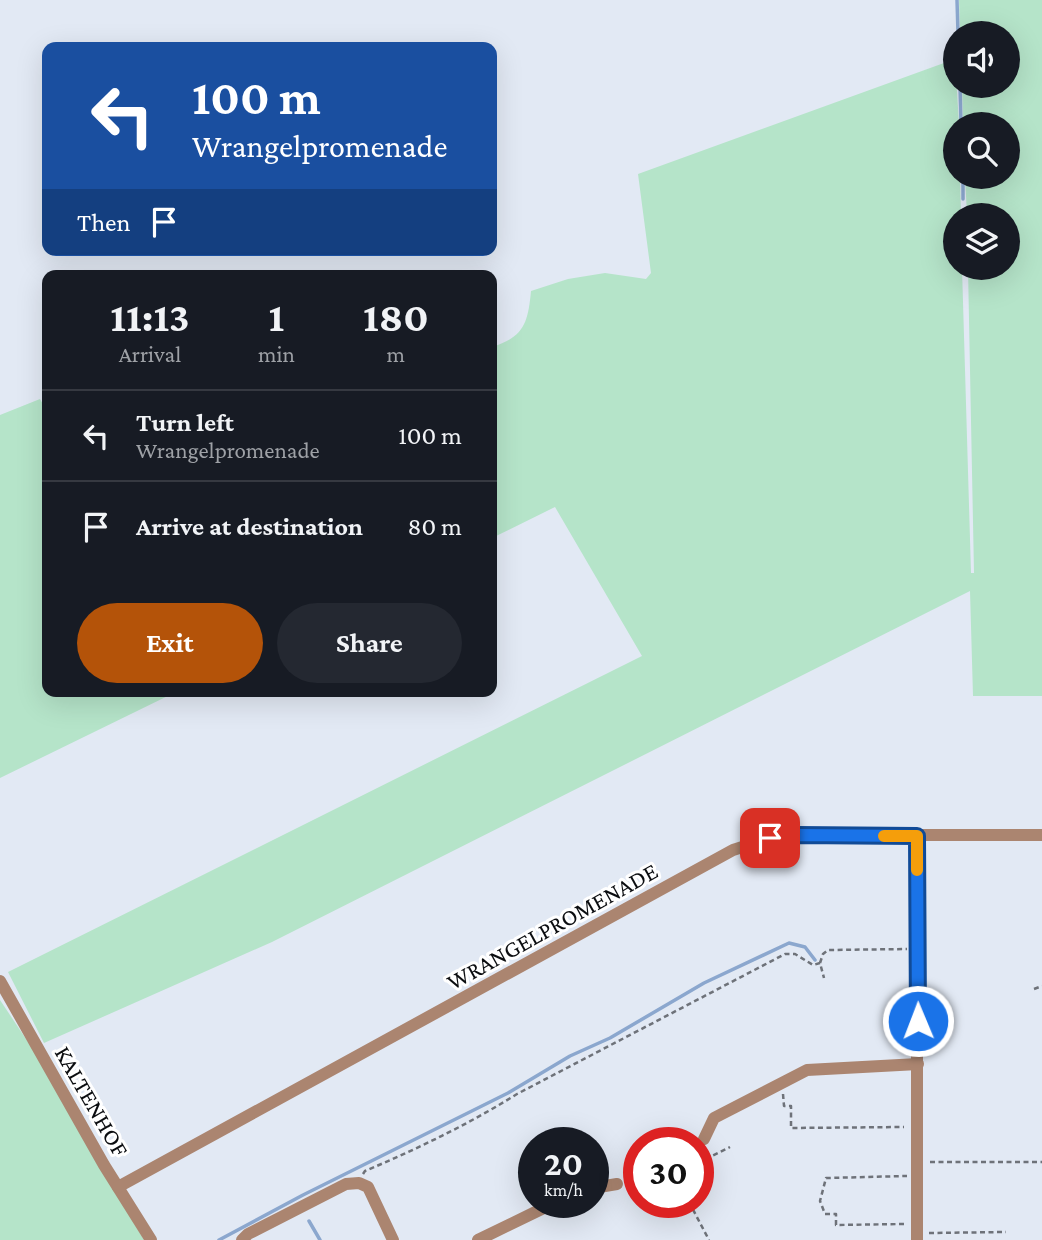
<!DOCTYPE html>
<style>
body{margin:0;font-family:"Crimson Pro",serif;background:#242831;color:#f1f3f6;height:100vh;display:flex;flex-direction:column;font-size:26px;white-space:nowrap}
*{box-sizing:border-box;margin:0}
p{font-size:23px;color:#9ea1a6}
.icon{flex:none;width:38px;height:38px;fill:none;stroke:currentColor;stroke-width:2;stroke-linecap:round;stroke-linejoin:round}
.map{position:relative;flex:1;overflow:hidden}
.side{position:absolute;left:42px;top:270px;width:455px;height:427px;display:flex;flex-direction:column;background:#171b24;border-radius:14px;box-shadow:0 7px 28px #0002}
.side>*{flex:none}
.banner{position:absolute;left:42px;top:42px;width:455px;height:214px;border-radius:14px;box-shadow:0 7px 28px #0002;background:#1a4fa0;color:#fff;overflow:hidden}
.tools{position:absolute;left:943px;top:21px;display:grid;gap:14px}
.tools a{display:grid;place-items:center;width:77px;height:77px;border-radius:50%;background:#171b24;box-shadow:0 7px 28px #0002;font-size:35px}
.speed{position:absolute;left:518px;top:1127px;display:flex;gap:14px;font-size:35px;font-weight:700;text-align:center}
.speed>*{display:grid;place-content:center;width:91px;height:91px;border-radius:50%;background:#171b24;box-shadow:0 7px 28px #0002;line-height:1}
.speed small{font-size:18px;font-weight:400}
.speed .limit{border:10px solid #d22;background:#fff;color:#111}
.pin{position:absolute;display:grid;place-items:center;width:60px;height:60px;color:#fff;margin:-30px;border-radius:14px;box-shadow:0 4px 10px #0006}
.me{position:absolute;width:77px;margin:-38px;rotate:359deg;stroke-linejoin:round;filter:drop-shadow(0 0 5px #0008)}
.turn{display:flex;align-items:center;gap:24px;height:147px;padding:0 35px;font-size:32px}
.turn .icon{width:91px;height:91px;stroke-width:2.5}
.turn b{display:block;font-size:49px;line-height:60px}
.then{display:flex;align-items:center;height:66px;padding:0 35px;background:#0003;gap:14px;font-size:26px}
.eta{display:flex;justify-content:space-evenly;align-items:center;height:119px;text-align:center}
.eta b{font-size:42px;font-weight:700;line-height:49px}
.button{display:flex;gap:14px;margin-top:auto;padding:14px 35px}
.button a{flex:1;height:80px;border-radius:42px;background:#b45309;color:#fff;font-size:28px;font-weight:700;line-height:80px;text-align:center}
.button a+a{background:#242831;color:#f1f3f6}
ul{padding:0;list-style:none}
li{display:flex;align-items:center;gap:21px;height:91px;padding:0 35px;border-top:2px solid #363941}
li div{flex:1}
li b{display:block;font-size:26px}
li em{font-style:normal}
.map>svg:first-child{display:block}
.green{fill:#b5e4c9}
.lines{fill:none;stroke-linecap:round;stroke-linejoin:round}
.stream{stroke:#8ba7ce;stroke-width:3.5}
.path{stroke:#6e7279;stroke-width:2.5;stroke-dasharray:5 3.5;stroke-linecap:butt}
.minor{stroke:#ab8570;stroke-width:12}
.route-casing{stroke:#114b97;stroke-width:18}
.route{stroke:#1a73e8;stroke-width:12}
.slow{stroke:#f59e0b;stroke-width:12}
.labels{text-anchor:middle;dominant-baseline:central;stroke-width:6;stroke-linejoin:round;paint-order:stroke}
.street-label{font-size:24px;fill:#0b0d10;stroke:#fff}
</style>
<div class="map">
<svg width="1042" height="1240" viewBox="0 0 1042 1240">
<rect width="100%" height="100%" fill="#e2e9f4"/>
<g class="green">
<path d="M959 0H1042V696H973L970 591 272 942 44 1043 8 972 642 656 555 507 492 538V347C524 337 528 323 531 291L568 279 605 273 646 279 651 273 638 174 955 59 959 124H956V177H960L961 215H956V268H962L971 573H974L968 268H1008V215H967L965 177H1008V124H963L962 86H1008V33H960Z"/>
<path d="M40 399 47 411V691H178L0 778V415Z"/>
<path d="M0 1000 32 1048 144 1240H0Z"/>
</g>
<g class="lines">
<g class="stream">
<path d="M957 0 958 33"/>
<path d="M960 86 961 124"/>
<path d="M963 177V199"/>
<path d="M309 1221 320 1240"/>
<path d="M219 1240 303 1195 508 1093 570 1056 610 1038 704 983 789 943 805 947 815 960"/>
</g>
<g class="path">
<path d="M820 963 823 954 828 950 907 949"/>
<path d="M1034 989 1042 986"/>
<path d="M783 1094 784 1106H791V1128L904 1127"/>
<path d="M930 1162H1042"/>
<path d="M698 1163 730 1147"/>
<path d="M363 1174 365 1171C417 1149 469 1124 517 1094L785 954H795L813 965 820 963 824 978"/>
<path d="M636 1193 639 1192"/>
<path d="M689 1202 709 1240"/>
<path d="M904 1224 836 1225V1214H825L820 1201 826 1178 907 1176"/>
<path d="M929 1233 1006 1232"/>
</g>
<g class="minor">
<path d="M0 981 104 1165 151 1240"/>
<path d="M704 1139 714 1118 807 1070 918 1064"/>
<path d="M118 1187 733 850 770 838 798 835H1042"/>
<path d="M593 1188 617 1184"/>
<path d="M242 1240 248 1234 346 1184 359 1183 368 1187 393 1240"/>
<path d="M478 1240 556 1202"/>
<path d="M917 1240V836"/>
</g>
</g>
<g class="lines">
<defs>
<path id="route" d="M770 838 797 835 917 836 918 1021"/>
</defs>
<use href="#route" class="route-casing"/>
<use href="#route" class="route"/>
<path class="slow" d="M884 836H917V870"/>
</g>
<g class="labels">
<g class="street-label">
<text transform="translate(552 926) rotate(-29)">WRANGELPROMENADE</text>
<text transform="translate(92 1101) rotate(60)">KALTENHOF</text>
</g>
</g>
</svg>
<div class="tools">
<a><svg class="icon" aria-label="sound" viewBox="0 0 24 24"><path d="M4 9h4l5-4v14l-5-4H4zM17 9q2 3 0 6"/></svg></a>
<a><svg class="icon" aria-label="search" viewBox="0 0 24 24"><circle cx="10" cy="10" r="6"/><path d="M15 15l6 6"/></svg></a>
<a><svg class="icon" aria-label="layers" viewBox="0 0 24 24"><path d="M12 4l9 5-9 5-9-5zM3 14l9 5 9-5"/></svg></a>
</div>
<div class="speed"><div>20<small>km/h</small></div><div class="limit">30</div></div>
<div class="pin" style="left:770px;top:838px;background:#d93025"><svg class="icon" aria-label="arrive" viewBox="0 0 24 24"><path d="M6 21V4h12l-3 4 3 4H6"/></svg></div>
<svg class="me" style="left:918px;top:1021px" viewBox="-20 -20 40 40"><circle r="17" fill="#1a73e8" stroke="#fff" stroke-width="3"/><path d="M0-11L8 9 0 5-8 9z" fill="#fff"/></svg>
<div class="banner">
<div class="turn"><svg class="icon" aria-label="left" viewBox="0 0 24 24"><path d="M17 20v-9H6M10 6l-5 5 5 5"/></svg><div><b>100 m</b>Wrangelpromenade</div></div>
<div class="then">Then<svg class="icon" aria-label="arrive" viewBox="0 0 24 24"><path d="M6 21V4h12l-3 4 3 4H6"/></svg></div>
</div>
<section class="side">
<div class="eta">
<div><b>11:13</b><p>Arrival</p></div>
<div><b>1</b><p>min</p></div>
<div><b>180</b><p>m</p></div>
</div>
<ul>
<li><svg class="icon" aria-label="left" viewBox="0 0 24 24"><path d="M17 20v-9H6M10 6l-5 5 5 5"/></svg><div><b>Turn left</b><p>Wrangelpromenade</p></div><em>100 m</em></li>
<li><svg class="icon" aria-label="arrive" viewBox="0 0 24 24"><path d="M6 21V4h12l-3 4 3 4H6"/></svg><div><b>Arrive at destination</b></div><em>80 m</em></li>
</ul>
<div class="button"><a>Exit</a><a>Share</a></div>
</section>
</div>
